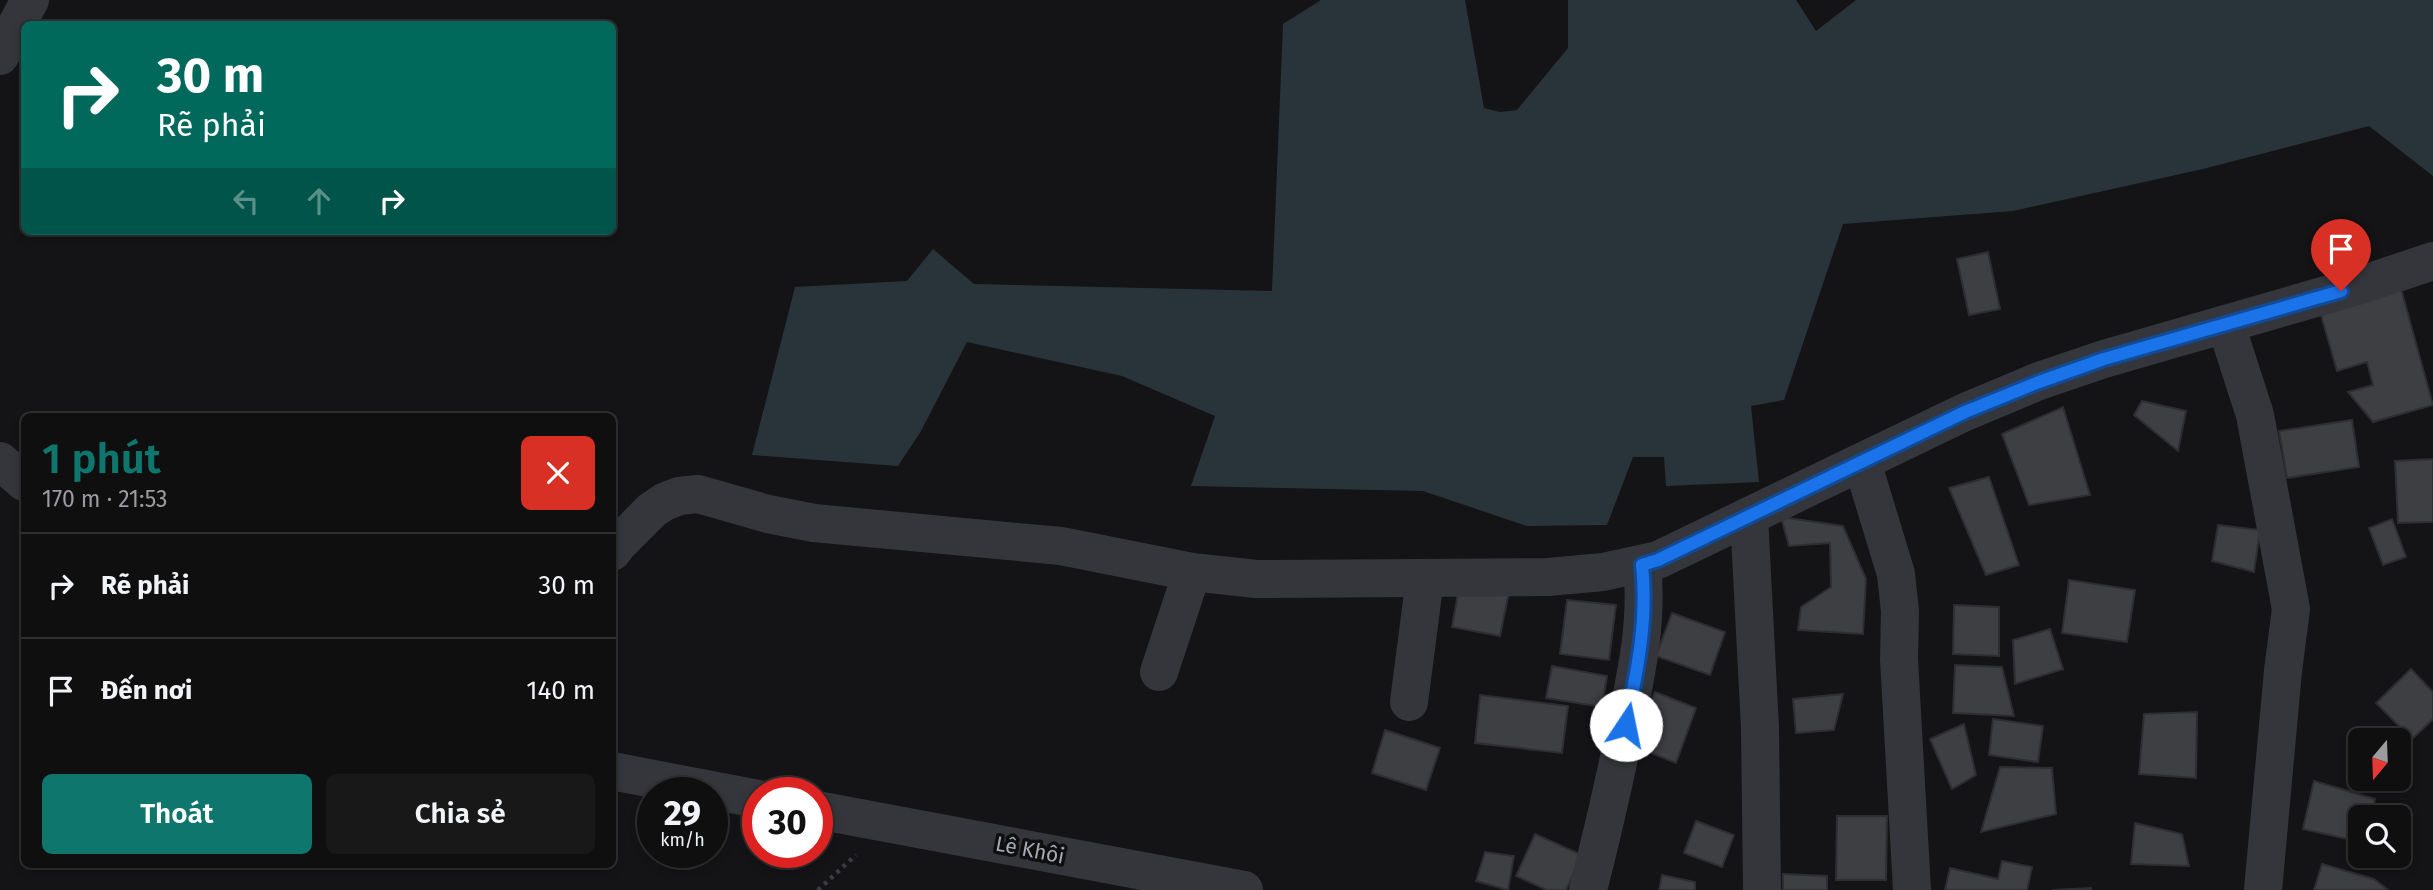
<!DOCTYPE html>
<html lang="vi">
<meta charset="utf-8">
<style>
body{margin:0;font-family:"Fira Sans",sans-serif;background:#181819;color:#f1f3f6;height:100vh;display:flex;flex-direction:column;font-size:26px;white-space:nowrap}
*{box-sizing:border-box;margin:0}
p{font-size:23px;color:#9b9c9f}
.icon{flex:none;width:38px;height:38px;fill:none;stroke:currentColor;stroke-width:2;stroke-linecap:round;stroke-linejoin:round}
.map{position:relative;flex:1;overflow:hidden}
.side{position:absolute;left:21px;top:413px;width:595px;height:455px;display:flex;flex-direction:column;background:#0f0f10;border-radius:10px;box-shadow:0 4px 10px #0003,0 0 0 2px #2f2f30}
.side>*{flex:none}
.banner{position:absolute;left:21px;top:21px;width:595px;height:214px;border-radius:10px;box-shadow:0 4px 10px #0003,0 0 0 2px #2f2f30;background:#00695c;color:#fff;overflow:hidden}
.needle{width:46px;rotate:199deg}
.controls{position:absolute;left:2348px;top:728px;display:grid;gap:14px}
.controls a{display:grid;place-items:center;width:63px;height:63px;border-radius:10px;background:#0f0f10;box-shadow:0 4px 10px #0003,0 0 0 2px #2f2f30;font-size:35px}
.speed{position:absolute;left:637px;top:777px;display:flex;gap:14px;font-size:35px;font-weight:700;text-align:center}
.speed>*{display:grid;place-content:center;width:91px;height:91px;border-radius:50%;background:#0f0f10;box-shadow:0 4px 10px #0003,0 0 0 2px #2f2f30;line-height:1}
.speed small{font-size:18px;font-weight:400}
.speed .limit{border:10px solid #d22;background:#fff;color:#111}
.pin{position:absolute;display:grid;place-items:center;width:60px;height:60px;color:#fff;margin:-72px -30px;border-radius:50% 50% 50% 0;rotate:-45deg;box-shadow:0 0 7px #0007}
.pin .icon{rotate:45deg}
.me{position:absolute;width:77px;margin:-38px;rotate:11deg;stroke-linejoin:round;filter:drop-shadow(0 0 5px #0008)}
.turn{display:flex;align-items:center;gap:24px;height:147px;padding:0 21px;font-size:32px}
.turn .icon{width:91px;height:91px;stroke-width:2.5}
.turn b{display:block;font-size:49px;line-height:60px}
.lanes{display:flex;align-items:center;height:66px;padding:0 21px;background:#0003;justify-content:center;gap:35px;direction:ltr}
.lanes .off{opacity:.35}
.round{display:grid;place-items:center;flex:none;width:74px;height:74px;border-radius:10px;background:#181819}
.overview{display:flex;align-items:center;justify-content:space-between;height:119px;padding:0 21px}
h1{font-size:42px;font-weight:600;line-height:52px;color:#0f766e}
.action{display:flex;gap:14px;margin-top:auto;padding:14px 21px}
.action a{flex:1;height:80px;border-radius:10px;background:#0f766e;color:#fff;font-size:28px;font-weight:600;line-height:80px;text-align:center}
.action a+a{background:#181819;color:#f1f3f6}
ul{padding:0;list-style:none}
li{display:flex;align-items:center;gap:21px;height:105px;padding:0 21px;border-top:2px solid #2f2f30}
li div{flex:1}
li b{display:block;font-size:26px}
li em{font-style:normal}
.map>svg:first-child{display:block}
.water{fill:#29343a}
.building{fill:#3e3f43;stroke:#2e2e32;stroke-width:2}
.lines{fill:none;stroke-linecap:round;stroke-linejoin:round}
.path{stroke:#3b3d42;stroke-width:4.5;stroke-dasharray:3.5 5;stroke-linecap:butt}
.minor{stroke:#35363b;stroke-width:38}
.route-casing{stroke:#114b97;stroke-width:18}
.route{stroke:#1a73e8;stroke-width:12}
.labels{text-anchor:middle;dominant-baseline:central;stroke-width:7;stroke-linejoin:round;paint-order:stroke}
.street-label{font-size:21px;fill:#a5abb7;stroke:#0f0f11}
</style>
<div class="map">
<svg width="2433" height="890" viewBox="0 0 2433 890">
<rect width="100%" height="100%" fill="#141416"/>
<path class="water" d="M1321 0H1465L1484 108 1500 112 1517 110 1568 48V0H1796L1816 31 1856 0H2433V176L2369 126 2203 169 2013 211 1843 224 1784 400 1751 406 1759 482 1666 486 1664 457H1633L1607 525 1527 526 1423 491 1191 486 1215 416 1122 376 967 342 921 431 898 466 752 455 795 287 907 281 933 249 974 284 1272 291 1283 24Z"/>
<g class="building">
<path d="M1988 252 2000 309 1969 315 1957 259Z"/>
<path d="M2400 285 2433 405 2373 422 2348 392 2373 385 2367 362 2337 371 2319 308Z"/>
<path d="M2142 401 2186 411 2178 451 2134 415Z"/>
<path d="M2063 407 2090 495 2029 505 2002 434Z"/>
<path d="M2352 420 2359 467 2287 478 2279 431Z"/>
<path d="M2433 459V522L2398 523 2395 461Z"/>
<path d="M1989 477 2019 565 1986 575 1949 488Z"/>
<path d="M1781 517 1843 526 1866 579 1863 634 1798 630 1801 607 1831 587 1830 543 1789 546Z"/>
<path d="M2392 519 2406 557 2383 565 2369 528Z"/>
<path d="M2218 525 2260 530 2254 572 2212 561Z"/>
<path d="M2069 580 2135 590 2127 642 2062 633Z"/>
<path d="M1460 582 1509 592 1500 636 1452 627Z"/>
<path d="M1567 600 1616 605 1609 660 1560 654Z"/>
<path d="M1954 605 1999 607V656L1953 654Z"/>
<path d="M1672 613 1725 632 1710 675 1656 656Z"/>
<path d="M2050 629 2063 669 2015 684 2013 640Z"/>
<path d="M1955 665 2002 667 2014 716 1953 713Z"/>
<path d="M1552 666 1607 676 1602 707 1546 698Z"/>
<path d="M2411 669 2433 692V719L2412 739 2376 703Z"/>
<path d="M1655 692 1696 708 1676 763 1632 745Z"/>
<path d="M1843 694 1834 730 1796 733 1793 699Z"/>
<path d="M1480 695 1568 706 1562 753 1475 743Z"/>
<path d="M2197 712 2196 778 2139 774 2144 714Z"/>
<path d="M1993 719 2043 726 2038 762 1989 755Z"/>
<path d="M1964 724 1976 775 1952 789 1930 739Z"/>
<path d="M1385 730 1440 748 1426 790 1372 773Z"/>
<path d="M2000 767 2052 768 2056 814 1981 832Z"/>
<path d="M2314 781 2375 799 2371 817H2361V842L2303 829Z"/>
<path d="M1837 816H1887L1886 880H1836Z"/>
<path d="M1696 821 1734 835 1722 867 1684 853Z"/>
<path d="M2135 823 2182 834 2189 866 2131 864Z"/>
<path d="M1535 834 1582 855 1566 890H1547L1516 876Z"/>
<path d="M1485 852 1514 856 1508 890 1476 881Z"/>
<path d="M2002 861 2032 867 2027 890H1945L1950 868 1998 879Z"/>
<path d="M2322 864 2374 879 2388 890H2314Z"/>
<path d="M1783 874 1827 876V890H1783Z"/>
<path d="M1662 875 1695 882V890H1659Z"/>
<path d="M2091 888V890H2052Z"/>
</g>
<g class="lines">
<path class="path" d="M818 890 856 855"/>
<g class="minor">
<path d="M0 56 30 0"/>
<path d="M2226 325 2255 415 2291 609 2283 671 2263 890"/>
<path d="M0 461 24 482"/>
<path d="M1862 462 1896 574 1900 611 1899 659 1912 890"/>
<path d="M1749 516 1760 728 1762 890"/>
<path d="M612 552 618 544 652 510 664 502 679 496 698 494 768 514 814 523 1061 546 1192 572 1256 579 1548 577 1603 572 1658 560 1965 412 2039 381 2104 359 2364 284 2433 261"/>
<path d="M1159 672 1192 572"/>
<path d="M1409 702 1425 578"/>
<path d="M612 771 758 799"/>
<path d="M817 810 1244 890"/>
<path d="M1588 890C1602 835 1615 779 1626 724 1637 671 1648 619 1642 565"/>
</g>
</g>
<g class="lines">
<defs>
<path id="route" d="M1626 725C1637 672 1648 620 1642 565L1658 560 1965 412 2039 382 2104 359 2341 291"/>
</defs>
<use href="#route" class="route-casing"/>
<use href="#route" class="route"/>
</g>
<g class="labels">
<g class="street-label">
<text transform="translate(1030 850) rotate(11)">Lê Khôi</text>
</g>
</g>
</svg>
<div class="controls">
<a><svg class="needle" viewBox="-14 -14 28 28"><path d="M0-13l5 13h-10z" fill="#e53935"/><path d="M0 13l5-13h-10z" fill="#9b9c9f"/></svg></a>
<a><svg class="icon" aria-label="search" viewBox="0 0 24 24"><circle cx="10" cy="10" r="6"/><path d="M15 15l6 6"/></svg></a>
</div>
<div class="speed"><div>29<small>km/h</small></div><div class="limit">30</div></div>
<div class="pin" style="left:2341px;top:291px;background:#d93025"><svg class="icon" aria-label="arrive" viewBox="0 0 24 24"><path d="M6 21V4h12l-3 4 3 4H6"/></svg></div>
<svg class="me" style="left:1626px;top:725px" viewBox="-20 -20 40 40"><circle r="19" fill="#fff"/><path d="M0-13L10 11 0 6-10 11z" fill="#1a73e8"/></svg>
<div class="banner">
<div class="turn"><svg class="icon" aria-label="right" viewBox="0 0 24 24"><path d="M7 20v-9h11M14 6l5 5-5 5"/></svg><div><b>30 m</b>Rẽ phải</div></div>
<div class="lanes"><svg class="icon off" aria-label="left" viewBox="0 0 24 24"><path d="M17 20v-9H6M10 6l-5 5 5 5"/></svg><svg class="icon off" aria-label="ahead" viewBox="0 0 24 24"><path d="M12 20V5M6 11l6-6 6 6"/></svg><svg class="icon" aria-label="right" viewBox="0 0 24 24"><path d="M7 20v-9h11M14 6l5 5-5 5"/></svg></div>
</div>
<section class="side">
<div class="overview"><div><h1>1 phút</h1><p>170 m · 21:53</p></div><a class="round" style="background:#d93025;color:#fff"><svg class="icon" aria-label="close" viewBox="0 0 24 24"><path d="M6 6l12 12M18 6L6 18"/></svg></a></div>
<ul>
<li><svg class="icon" aria-label="right" viewBox="0 0 24 24"><path d="M7 20v-9h11M14 6l5 5-5 5"/></svg><div><b>Rẽ phải</b></div><em>30 m</em></li>
<li><svg class="icon" aria-label="arrive" viewBox="0 0 24 24"><path d="M6 21V4h12l-3 4 3 4H6"/></svg><div><b>Đến nơi</b></div><em>140 m</em></li>
</ul>
<div class="action"><a>Thoát</a><a>Chia sẻ</a></div>
</section>
</div>
